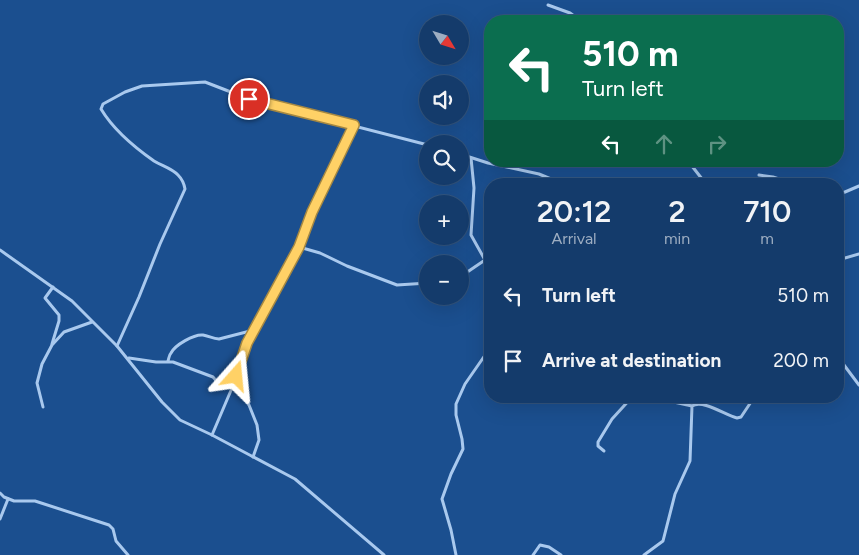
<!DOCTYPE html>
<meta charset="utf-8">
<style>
body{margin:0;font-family:Figtree,sans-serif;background:#1d4271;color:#f1f3f6;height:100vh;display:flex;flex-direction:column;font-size:19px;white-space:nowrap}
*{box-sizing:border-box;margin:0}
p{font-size:16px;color:#9dadc1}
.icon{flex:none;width:28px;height:28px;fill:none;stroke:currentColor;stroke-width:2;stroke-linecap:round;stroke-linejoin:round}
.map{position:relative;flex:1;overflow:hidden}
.details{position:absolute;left:484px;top:178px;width:360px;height:225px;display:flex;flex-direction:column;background:#143b6b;border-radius:20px;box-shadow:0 5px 20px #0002,0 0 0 1px #33557e}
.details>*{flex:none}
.guide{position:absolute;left:484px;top:15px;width:360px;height:152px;border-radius:20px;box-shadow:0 5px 20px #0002,0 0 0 1px #33557e;background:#0b6e4f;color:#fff;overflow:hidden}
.needle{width:32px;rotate:128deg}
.buttons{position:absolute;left:419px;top:15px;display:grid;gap:10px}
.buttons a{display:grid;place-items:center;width:50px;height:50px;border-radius:50%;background:#143b6b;box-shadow:0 5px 20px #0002,0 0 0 1px #33557e;font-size:25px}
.pin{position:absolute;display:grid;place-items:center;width:42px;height:42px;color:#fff;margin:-21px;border:2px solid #fff;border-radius:50%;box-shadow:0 1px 5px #0007}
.me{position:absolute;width:55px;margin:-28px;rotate:18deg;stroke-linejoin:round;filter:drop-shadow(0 0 4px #0008)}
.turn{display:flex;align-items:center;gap:18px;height:105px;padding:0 15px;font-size:22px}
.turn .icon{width:65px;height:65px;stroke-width:2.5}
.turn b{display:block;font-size:35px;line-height:42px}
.lanes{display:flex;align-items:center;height:48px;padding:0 15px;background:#0003;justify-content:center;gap:25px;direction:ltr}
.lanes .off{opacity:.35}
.eta{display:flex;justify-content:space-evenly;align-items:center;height:85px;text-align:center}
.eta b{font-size:30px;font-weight:600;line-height:35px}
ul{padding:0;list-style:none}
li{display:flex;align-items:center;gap:15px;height:65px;padding:0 15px}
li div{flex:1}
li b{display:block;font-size:19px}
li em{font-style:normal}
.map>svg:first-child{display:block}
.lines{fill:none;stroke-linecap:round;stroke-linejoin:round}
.street{stroke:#a9c9ee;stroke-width:3}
.route-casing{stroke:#a68842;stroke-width:12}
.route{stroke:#ffd166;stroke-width:9}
</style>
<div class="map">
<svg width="859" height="555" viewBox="0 0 859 555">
<rect width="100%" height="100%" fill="#1b4f8f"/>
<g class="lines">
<g class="street">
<path d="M548 5 570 13 581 21"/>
<path d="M460 154 488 163 539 174 563 184"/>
<path d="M471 158 474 188 471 235 485 260"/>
<path d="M688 161 706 184"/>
<path d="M505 166 509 161"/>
<path d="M759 175 773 177 794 184"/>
<path d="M838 195 859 186"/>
<path d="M299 247 320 253 347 266 397 285 428 283"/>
<path d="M0 250 72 301 117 346 162 402 180 420 212 435 295 479 384 555"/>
<path d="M838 260 859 254"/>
<path d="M460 277 485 260 490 262"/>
<path d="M52 344 59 321V315L45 298 53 287"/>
<path d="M117 346 139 297 160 244 185 189C184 183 182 179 178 175 171 168 162 166 154 161 134 147 113 129 101 109L103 104 125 92 142 86 205 82 249 99 428 145"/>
<path d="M838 357 859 385"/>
<path d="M129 358 156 362H173L213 377 219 384 237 389 249 405 257 425 259 440 253 457"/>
<path d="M168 361C169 358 169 355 171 353 175 345 194 334 203 335 209 336 213 339 219 339L254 330"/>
<path d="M659 396 669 401 692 406"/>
<path d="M43 407 37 383 42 364 52 345 64 332 92 322"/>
<path d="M212 435 232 388 247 343 299 247 312 212 354 125"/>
<path d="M604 451 598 446V442L612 419 633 396"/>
<path d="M0 493 4 497 14 501H35L109 525 113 529 116 541 128 555"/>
<path d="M0 519 8 499"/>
<path d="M456 555 451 530 442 499 451 474 463 449 462 439 456 415V404L465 384 490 348"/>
<path d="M533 555 540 545 549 547 561 555"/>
<path d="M644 555 663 541 675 494 690 461 692 406C703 399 725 415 737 418L741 417 755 396"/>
</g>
</g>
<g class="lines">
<defs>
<path id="route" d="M236 376 247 343 299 247 312 212 354 125 249 99"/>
</defs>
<use href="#route" class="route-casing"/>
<use href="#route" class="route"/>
</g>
</svg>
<div class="buttons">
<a><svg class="needle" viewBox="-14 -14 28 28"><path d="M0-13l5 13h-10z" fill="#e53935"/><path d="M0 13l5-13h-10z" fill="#9dadc1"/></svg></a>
<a><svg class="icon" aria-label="sound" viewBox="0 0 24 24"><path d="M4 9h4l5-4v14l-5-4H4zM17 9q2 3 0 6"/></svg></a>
<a><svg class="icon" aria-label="search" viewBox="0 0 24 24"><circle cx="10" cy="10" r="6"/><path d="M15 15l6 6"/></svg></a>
<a>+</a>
<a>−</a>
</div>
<div class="pin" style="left:249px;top:99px;background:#d93025"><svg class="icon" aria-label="arrive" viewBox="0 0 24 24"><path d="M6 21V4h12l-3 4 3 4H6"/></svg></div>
<svg class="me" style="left:236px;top:376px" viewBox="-20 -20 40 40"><path d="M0-17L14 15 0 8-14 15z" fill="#ffd166" stroke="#fff" stroke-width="4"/></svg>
<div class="guide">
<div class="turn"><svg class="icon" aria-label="left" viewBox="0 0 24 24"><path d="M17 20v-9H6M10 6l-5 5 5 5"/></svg><div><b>510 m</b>Turn left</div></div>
<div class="lanes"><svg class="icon" aria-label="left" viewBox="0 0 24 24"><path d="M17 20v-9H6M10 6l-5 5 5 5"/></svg><svg class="icon off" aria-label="ahead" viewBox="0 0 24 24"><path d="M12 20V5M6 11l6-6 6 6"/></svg><svg class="icon off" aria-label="right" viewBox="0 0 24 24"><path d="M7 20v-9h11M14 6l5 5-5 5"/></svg></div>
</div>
<section class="details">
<div class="eta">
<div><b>20:12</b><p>Arrival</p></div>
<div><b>2</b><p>min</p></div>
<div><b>710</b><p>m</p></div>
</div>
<ul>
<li><svg class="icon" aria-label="left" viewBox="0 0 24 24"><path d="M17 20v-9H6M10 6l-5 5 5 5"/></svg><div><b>Turn left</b></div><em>510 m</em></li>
<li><svg class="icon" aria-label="arrive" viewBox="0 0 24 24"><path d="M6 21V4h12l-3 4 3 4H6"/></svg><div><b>Arrive at destination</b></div><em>200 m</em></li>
</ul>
</section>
</div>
